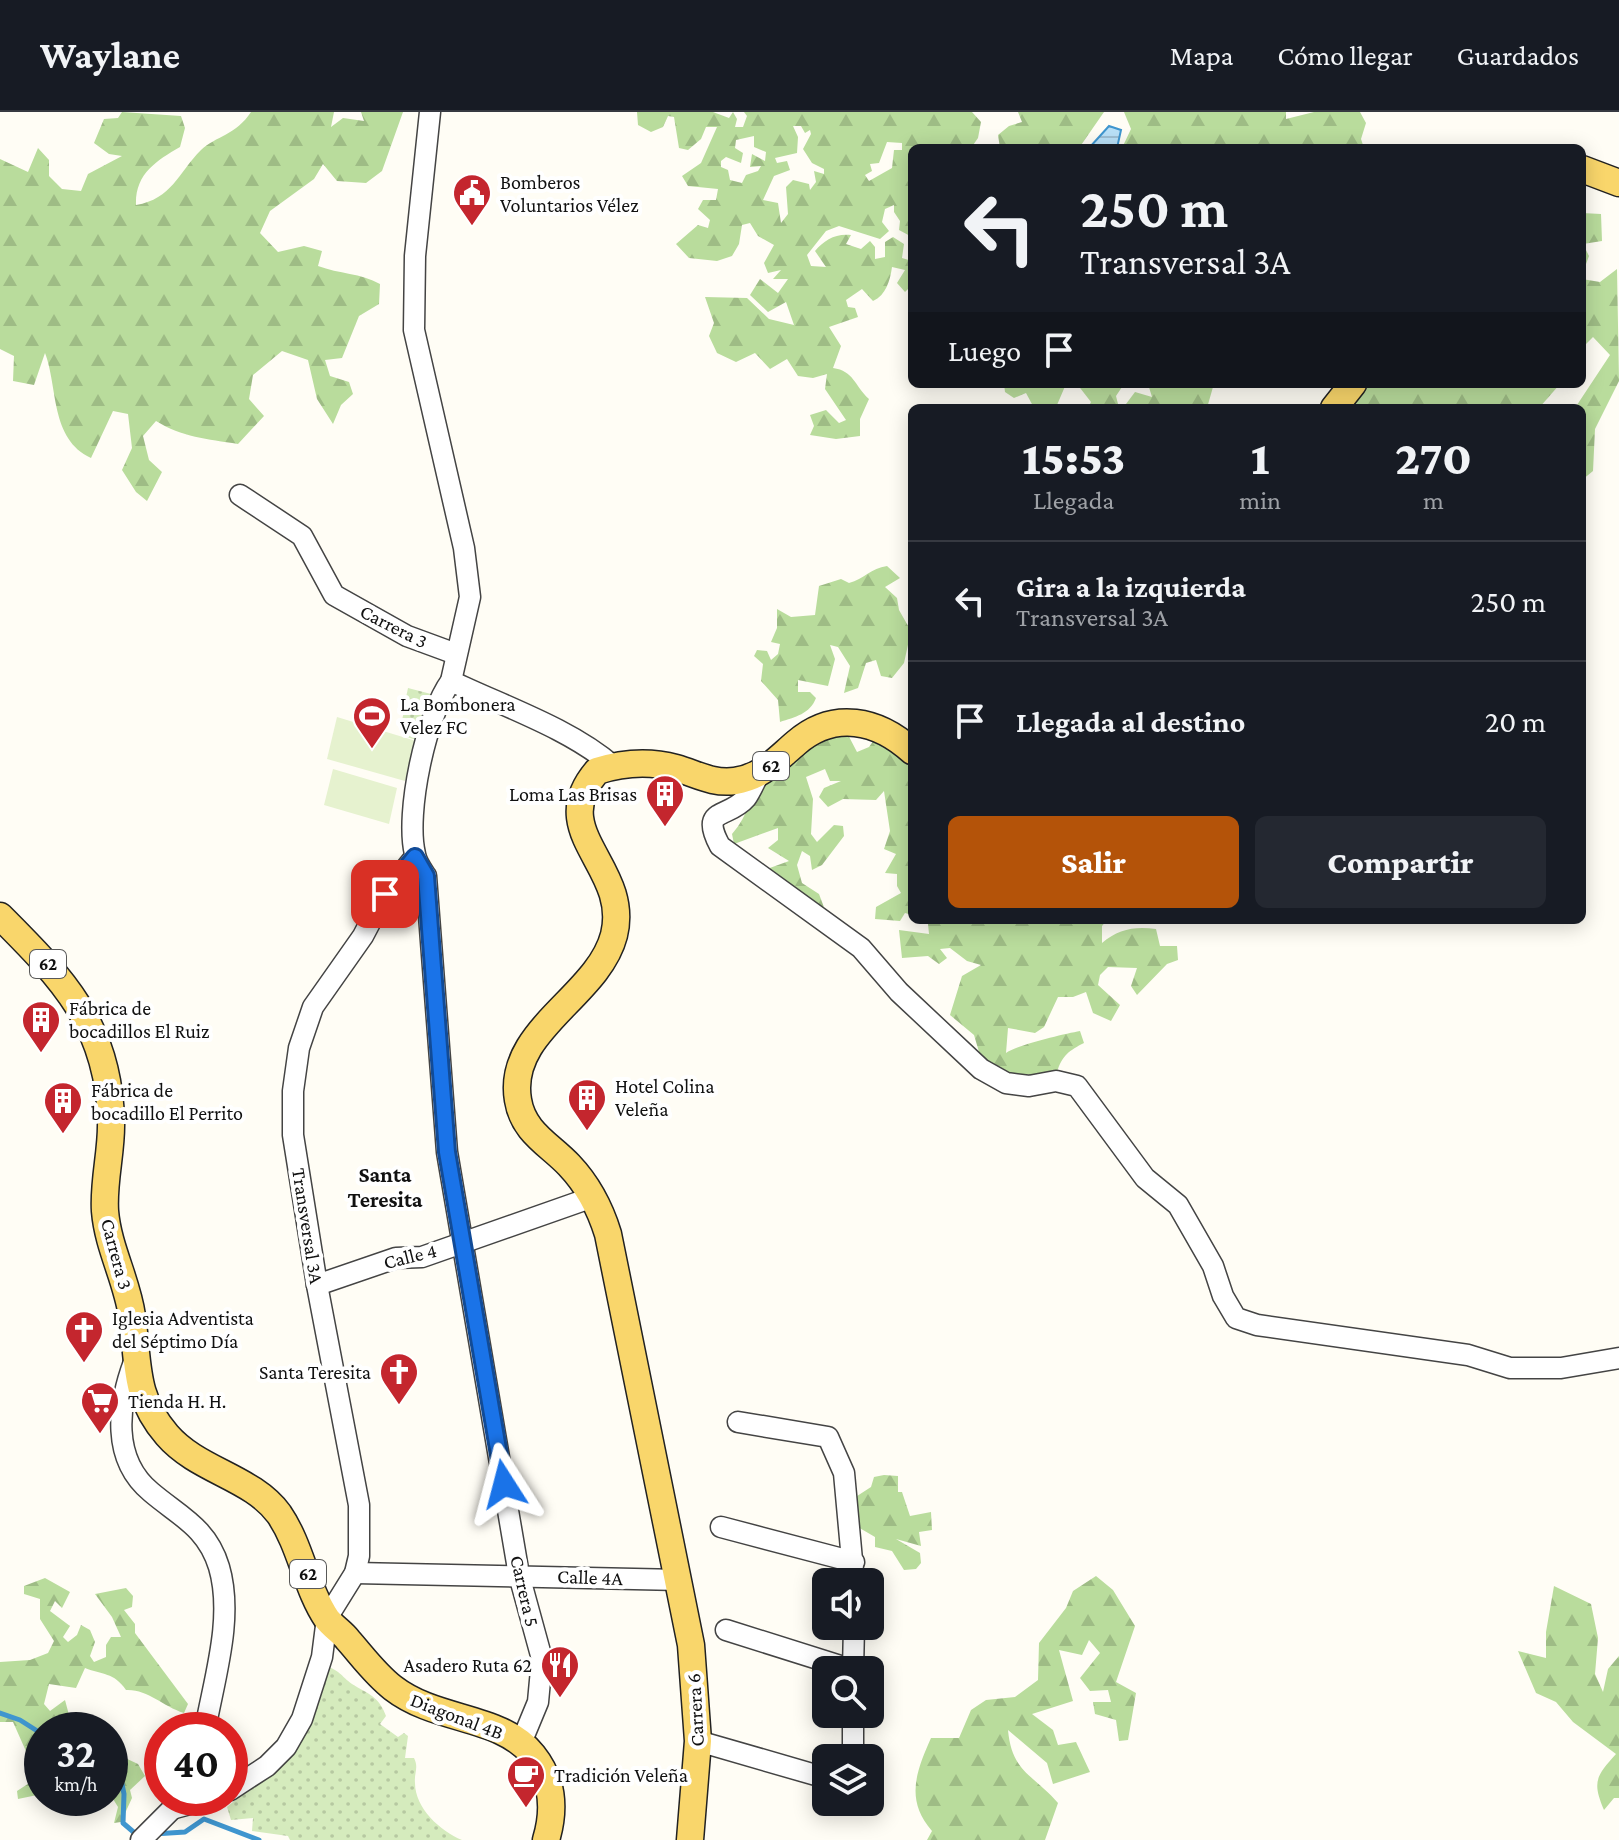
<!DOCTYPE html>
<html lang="es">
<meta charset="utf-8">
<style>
body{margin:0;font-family:"Crimson Pro",serif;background:#242831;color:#f1f3f6;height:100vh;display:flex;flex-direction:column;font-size:30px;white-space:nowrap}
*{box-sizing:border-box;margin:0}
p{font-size:26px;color:#9ea1a6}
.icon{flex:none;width:44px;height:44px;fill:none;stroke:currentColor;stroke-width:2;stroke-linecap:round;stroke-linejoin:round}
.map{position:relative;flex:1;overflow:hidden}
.sheet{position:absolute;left:908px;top:292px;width:678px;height:520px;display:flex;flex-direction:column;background:#171b24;border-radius:12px;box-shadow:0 4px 20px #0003}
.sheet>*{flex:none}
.guide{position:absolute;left:908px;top:32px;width:678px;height:244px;border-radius:12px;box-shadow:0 4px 20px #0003;background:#171b24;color:#f1f3f6;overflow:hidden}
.fabs{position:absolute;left:812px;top:1456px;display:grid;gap:16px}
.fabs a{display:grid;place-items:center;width:72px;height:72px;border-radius:12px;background:#171b24;box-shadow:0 4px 20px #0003;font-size:40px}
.speed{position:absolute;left:24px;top:1600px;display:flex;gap:16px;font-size:40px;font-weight:700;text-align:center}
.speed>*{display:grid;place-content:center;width:104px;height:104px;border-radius:50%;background:#171b24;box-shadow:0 4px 20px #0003;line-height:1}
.speed small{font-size:20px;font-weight:400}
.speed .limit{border:12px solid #d22;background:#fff;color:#111}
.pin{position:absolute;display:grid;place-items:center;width:68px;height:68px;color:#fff;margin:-34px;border-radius:16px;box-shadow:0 4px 12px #0006}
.me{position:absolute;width:88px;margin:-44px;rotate:351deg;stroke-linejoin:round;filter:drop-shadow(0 0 6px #0008)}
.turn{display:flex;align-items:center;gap:28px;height:168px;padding:0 40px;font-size:36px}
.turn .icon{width:104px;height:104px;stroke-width:2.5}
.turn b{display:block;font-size:56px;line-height:68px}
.then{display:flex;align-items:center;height:76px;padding:0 40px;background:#0003;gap:16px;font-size:30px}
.eta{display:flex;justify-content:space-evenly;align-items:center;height:136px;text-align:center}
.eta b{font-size:48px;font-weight:800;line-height:56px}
.action{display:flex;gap:16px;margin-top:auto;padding:16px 40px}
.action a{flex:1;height:92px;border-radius:12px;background:#b45309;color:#fff;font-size:32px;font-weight:800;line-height:92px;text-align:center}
.action a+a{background:#242831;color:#f1f3f6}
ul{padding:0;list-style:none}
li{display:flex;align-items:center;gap:24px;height:120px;padding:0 40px;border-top:2px solid #363941}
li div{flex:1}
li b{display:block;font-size:30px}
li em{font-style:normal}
header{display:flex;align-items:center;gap:48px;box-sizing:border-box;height:112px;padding:0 40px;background:#171b24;border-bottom:2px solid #363941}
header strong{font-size:38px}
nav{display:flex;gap:44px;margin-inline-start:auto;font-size:28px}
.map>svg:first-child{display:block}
.grass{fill:url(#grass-dots)}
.forest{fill:url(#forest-firs);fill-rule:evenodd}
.pitch{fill:#e6f2cf}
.water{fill:url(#water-rules);stroke:#3f96cf;stroke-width:2}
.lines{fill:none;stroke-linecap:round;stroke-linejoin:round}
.stream{stroke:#3f96cf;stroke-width:5}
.minor-casing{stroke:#444;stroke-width:23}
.major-casing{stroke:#222;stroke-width:29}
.minor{stroke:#fff;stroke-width:20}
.major{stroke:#f9d66b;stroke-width:26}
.route-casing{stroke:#114b97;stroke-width:20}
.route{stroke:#1a73e8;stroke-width:14}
.labels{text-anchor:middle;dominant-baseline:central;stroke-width:8;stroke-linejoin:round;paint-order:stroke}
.shield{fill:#fff;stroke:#585858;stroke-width:2}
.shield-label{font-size:18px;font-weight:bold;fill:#111}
.poi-label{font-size:20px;fill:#111;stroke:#fff;text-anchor:start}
.street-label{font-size:20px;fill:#111;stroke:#fff}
.neighbourhood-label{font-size:22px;font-weight:bold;fill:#111;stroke:#fff}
</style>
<header>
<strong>Waylane</strong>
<nav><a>Mapa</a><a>Cómo llegar</a><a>Guardados</a></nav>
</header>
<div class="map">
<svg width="1619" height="1728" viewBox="0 0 1619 1728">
<defs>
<pattern id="grass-dots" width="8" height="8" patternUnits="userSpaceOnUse" patternTransform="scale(2)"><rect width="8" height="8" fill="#d5ebbd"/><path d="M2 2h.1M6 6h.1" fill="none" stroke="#b6c8a1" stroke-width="1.8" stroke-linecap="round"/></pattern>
<pattern id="forest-firs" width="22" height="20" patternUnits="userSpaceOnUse" patternTransform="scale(2)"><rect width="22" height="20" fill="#b9dc9c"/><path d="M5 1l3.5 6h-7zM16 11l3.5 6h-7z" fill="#9ebc85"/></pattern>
<pattern id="water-rules" width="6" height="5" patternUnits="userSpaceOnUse" patternTransform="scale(2)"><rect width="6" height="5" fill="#b9e0f7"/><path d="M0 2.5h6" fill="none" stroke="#9ebfd3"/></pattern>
</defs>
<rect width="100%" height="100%" fill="#fffdf5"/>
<g class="grass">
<path d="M408 576 431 582 425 600 404 595Z"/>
<path d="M404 599 424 604 417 628 403 624 404 619 400 618Z"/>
<path d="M324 1554C339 1557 341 1564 352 1572 368 1582 379 1584 386 1604L380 1612 398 1625 404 1621 408 1624 405 1646H414C419 1656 414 1660 415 1671 415 1696 440 1719 462 1728H290L288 1724 252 1719 253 1706 231 1708 227 1695 282 1650Z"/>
</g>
<g class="forest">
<path d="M122 0 181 4 185 16 180 35C156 49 135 62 136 93 172 87 178 61 201 38 216 24 236 23 251 0H334L331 15 343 6 364 9 361 0H403L382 59 366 71 337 69 323 52 314 67 270 99 260 121 278 140 304 134 322 139 318 154C339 162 361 161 380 172L379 192 359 204 342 246 325 248 330 264 349 270 353 282 341 293 333 312 317 287 308 248 282 239 253 263 249 287 264 304 238 332C207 327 182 325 156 309L143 324 149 348 162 360 147 389 136 380 122 358 132 336 128 302 113 299 91 346C50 327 58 275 45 241L34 273 13 269 14 244 0 237V47L28 60 38 36 49 48V64L62 77 81 79 88 62 122 44 109 42 94 31 104 7 118 6Z"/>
<path d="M637 0H713L729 6 733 0 737 7 735 15H743L747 4 744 0H972L981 10 978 26 971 36H912V125L899 118 900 109 894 100V93L885 97 882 110 889 119 880 127 839 114 826 119 807 143 811 154 826 155 815 139C824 128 836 121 851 123L846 132 861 137 870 129 875 135V147L885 145V130L893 125 904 132 902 146 912 149V173L905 180 897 171 905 158 892 155C890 169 886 183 873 189L862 177 846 188 848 195 855 196 858 205 829 215 841 234 833 256C854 259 854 273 869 287L860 307V324L836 327 810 323 814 314 810 303 826 298 839 311 846 308 825 277 827 262 813 266 798 264 787 247 770 257 755 241 736 250 717 241 709 224 714 211 705 185 747 186 769 207 794 213 786 190 768 200 750 183 760 167 778 181 788 167H773L781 158 768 161 764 151 774 133 758 124 750 111 742 113 739 132 732 144 717 149 689 146 676 132 698 113 708 116 710 108 698 97 703 88H716L718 77 688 74 682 64 701 51 717 15H706L701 27 688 38 679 36 674 5 668 4 663 15 651 20 638 13ZM793 14H801L805 21 810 18 811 22 803 37 812 51 824 57V62L814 59 816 70 810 78 809 72 793 68 786 75 788 102 781 111 778 91 763 88 774 64 790 58 787 49 777 51 775 46 797 41 798 25ZM754 24V35L766 40 765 49 752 42 750 55 761 54 758 59 746 63 742 71 730 68 728 58 721 55V49L726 45 741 51 743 41 735 36 736 28ZM887 30 902 31V38H894L892 56 869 69 865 63 872 59 870 52 879 51Z"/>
<path d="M1018 0H1104L1079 36H1000L998 23 1009 14 1022 10Z"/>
<path d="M1124 0H1286V7L1314 0H1360L1366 11 1361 27 1364 36H1122L1131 17Z"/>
<path d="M1582 101 1601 102 1602 129 1583 132 1589 144 1582 163Z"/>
<path d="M1617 157 1619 269 1595 317 1593 359 1582 368V296H1575L1610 243 1593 225 1582 236V167L1600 170Z"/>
<path d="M1004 272H1066L1057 293 1033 294 1026 281 1014 286 1005 280Z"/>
<path d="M1077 272 1108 276 1110 272H1124L1116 284 1119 296H1088L1091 290Z"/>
<path d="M1148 272H1211L1213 275 1207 296H1123L1135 280 1152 285Z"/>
<path d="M1360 272H1560L1539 296H1342Z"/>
<path d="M887 454 900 466 885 475 897 486 899 498 911 519 904 551 892 566 881 564 876 548 866 551 858 576 844 581 850 554 838 535 830 533 835 547 828 574 798 568V580H810L816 586C810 602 795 605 780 610L778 588 761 569 763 552 754 544 757 538 767 539 771 548 778 542 780 532 771 530 777 516V497L791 505 815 503 819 474 841 467 849 471C864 467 871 456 887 454Z"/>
<path d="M845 617 857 640 869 635 876 625 894 634 912 653V803L905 801 900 809 875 807 876 795 901 781 897 774V762L885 761 896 742 884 737 890 719 884 679 876 688 843 687 828 695 819 685 824 676 841 669H830L825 657 806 665 813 687 811 722 817 730 834 713 843 714 844 724 822 753 812 758 810 744 802 739 797 753 802 771 819 782 825 798 767 757 789 749 768 736 778 728V716L734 732 732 722C750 702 749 683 765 663L776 667C789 638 816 627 845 617Z"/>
<path d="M921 808H998L1004 811 1107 808 1102 814V831C1118 817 1135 814 1156 817L1160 834H1177L1178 848 1167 852 1137 883 1131 874 1137 856 1108 855 1100 863 1098 873 1120 893 1111 909 1093 901 1086 880 1073 885H1058L1044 915 1035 921 1008 916 1006 941C1017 933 1064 922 1080 919L1084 931C1070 938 1061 944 1057 961L1004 964 982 950 974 923 950 903 962 864 981 853 967 849 950 836 940 837 947 846 939 852 928 844 902 846 899 818 929 822 928 812Z"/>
<path d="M884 1363 898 1364V1380H902L910 1404 931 1400 932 1418 919 1420 921 1434 896 1427 920 1441 921 1451 916 1457 904 1458 892 1439 875 1435V1425L851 1411 854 1386 871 1375 874 1365Z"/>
<path d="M1096 1464 1113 1478 1135 1514 1116 1570 1136 1581 1128 1628 1119 1629 1116 1608 1095 1602 1093 1590H1111L1108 1578 1090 1579 1080 1566 1100 1541 1089 1528 1082 1543 1059 1538 1073 1589 1032 1602 1053 1618 1058 1633 1076 1630 1090 1660 1053 1672 1047 1651 1008 1618C1012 1661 1033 1662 1058 1691L1045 1728H927L932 1719C905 1688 916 1660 931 1626H959L971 1598 986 1588 1015 1585 1038 1568 1039 1531 1066 1496 1073 1479Z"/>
<path d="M45 1466 70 1480 62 1496 55 1489 50 1499 70 1514 63 1525 68 1530 77 1523 81 1513 90 1518 95 1530 90 1544 94 1550 106 1545V1533L111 1525H121L112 1505 95 1482 126 1476 133 1484 132 1495 124 1498 135 1512V1521L188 1592 184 1601C162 1594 148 1577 126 1578 114 1560 102 1563 85 1556L76 1576 49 1572 44 1592 50 1599 65 1588 69 1603 64 1616 74 1618H42V1682L18 1687 17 1679 37 1666 40 1656 29 1646 13 1610H0V1550L30 1548 48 1541 54 1529 40 1507V1487L24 1482V1474Z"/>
<path d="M1554 1474 1591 1492 1598 1526 1595 1562 1603 1580 1608 1557 1619 1544V1686H1614L1604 1698C1592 1670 1596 1664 1616 1642L1573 1610 1556 1590 1536 1581 1518 1539 1546 1546V1520Z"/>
<path d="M110 1639 138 1652 145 1664 130 1678 132 1686 121 1710 114 1711 118 1695 110 1682Z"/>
</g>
<g class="pitch">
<path d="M337 605 416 629 405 669 327 647Z"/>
<path d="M333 657 397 676 389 712 324 693Z"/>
</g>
<path class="water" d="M1109 14 1121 18 1117 36H1089Z"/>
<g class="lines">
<g class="stream">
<path d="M0 1601 20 1608 42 1622"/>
<path d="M110 1647 118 1652 124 1682 123 1711 137 1723"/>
<path d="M154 1722 185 1720 204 1707 259 1728"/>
</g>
<defs>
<g id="minor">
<path d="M430 0 415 144 414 218 464 436 470 485 451 569C426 603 405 701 415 742 416 750 422 758 426 764L447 1040 519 1463 542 1547 538 1590 521 1631"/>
<path d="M240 383 302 424 334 483 407 524 456 542"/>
<path d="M451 569C503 594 571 617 613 654"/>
<path d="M759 662C755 669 751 679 746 686 728 707 699 695 720 734L861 836 899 880 981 957 1006 971 1029 974 1056 969 1077 974 1145 1066 1178 1093 1213 1154 1223 1184 1236 1206 1257 1213 1468 1243 1510 1256H1561L1619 1246"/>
<path d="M317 1173 396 1146 422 1145 593 1085"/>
<path d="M134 1250C118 1293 111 1347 151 1380 179 1404 207 1415 219 1455 234 1506 214 1567 205 1618"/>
<path d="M738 1310 828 1325 844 1361 854 1470"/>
<path d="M721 1415 854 1450"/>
<path d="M355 1461 680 1468"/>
<path d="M726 1518 853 1558"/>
<path d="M853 1558 854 1514"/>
<path d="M698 1629 826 1666"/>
<path d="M853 1646V1602"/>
<path d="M230 1678 267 1654 286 1635 302 1607 322 1545 327 1506 355 1461 359 1444V1393L317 1173 293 1023V979L299 936 313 895 363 824 385 782 415 745"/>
<path d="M175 1696 212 1686"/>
<path d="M141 1728 183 1686"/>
</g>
<g id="major">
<path d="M1582 57 1619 71"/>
<path d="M1334 296 1353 272"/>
<path d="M0 804C63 867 109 914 111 1009 112 1039 103 1069 105 1099 108 1136 127 1168 132 1204 139 1251 133 1284 167 1323 198 1359 252 1365 279 1402 301 1434 306 1476 327 1507 333 1515 342 1520 348 1528 363 1545 375 1562 393 1576 437 1610 501 1603 533 1643 553 1668 555 1698 546 1728"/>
<path d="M690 1728 698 1629 691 1533 608 1122C600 1096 588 1073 569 1053 549 1032 523 1020 518 988 506 918 598 885 614 823 631 754 544 721 597 659 622 651 650 649 676 656 697 662 712 672 735 669 762 665 776 648 796 631 834 598 878 608 912 639"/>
</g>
</defs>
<use href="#minor" class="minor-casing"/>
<use href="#major" class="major-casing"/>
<use href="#minor" class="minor"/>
<use href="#major" class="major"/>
</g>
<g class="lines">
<defs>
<path id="route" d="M385 782 415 745 426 764 447 1040 504 1372"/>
</defs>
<use href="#route" class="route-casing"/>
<use href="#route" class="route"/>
</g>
<defs>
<symbol id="civic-pin" viewBox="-11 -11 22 30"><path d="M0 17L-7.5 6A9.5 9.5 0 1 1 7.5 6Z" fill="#c4262e" stroke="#fff"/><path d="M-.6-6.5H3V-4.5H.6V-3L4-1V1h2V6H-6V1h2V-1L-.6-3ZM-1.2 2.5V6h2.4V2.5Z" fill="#fff"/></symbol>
<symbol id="stadium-pin" viewBox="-11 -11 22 30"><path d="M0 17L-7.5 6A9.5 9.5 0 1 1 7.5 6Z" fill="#c4262e" stroke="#fff"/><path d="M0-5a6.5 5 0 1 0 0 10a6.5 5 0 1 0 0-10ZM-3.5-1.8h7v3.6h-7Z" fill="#fff"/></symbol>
<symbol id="building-pin" viewBox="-11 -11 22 30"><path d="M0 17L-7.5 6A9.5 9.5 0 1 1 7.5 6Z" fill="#c4262e" stroke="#fff"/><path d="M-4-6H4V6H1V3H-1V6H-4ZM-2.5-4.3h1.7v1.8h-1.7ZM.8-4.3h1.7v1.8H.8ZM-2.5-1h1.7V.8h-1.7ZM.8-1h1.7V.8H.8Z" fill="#fff"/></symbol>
<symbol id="church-pin" viewBox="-11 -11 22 30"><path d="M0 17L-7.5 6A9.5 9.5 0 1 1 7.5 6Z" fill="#c4262e" stroke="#fff"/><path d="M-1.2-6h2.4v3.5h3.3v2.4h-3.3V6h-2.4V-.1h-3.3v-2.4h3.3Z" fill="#fff"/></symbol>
<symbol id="supermarket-pin" viewBox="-11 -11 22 30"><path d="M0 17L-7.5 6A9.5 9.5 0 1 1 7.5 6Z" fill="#c4262e" stroke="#fff"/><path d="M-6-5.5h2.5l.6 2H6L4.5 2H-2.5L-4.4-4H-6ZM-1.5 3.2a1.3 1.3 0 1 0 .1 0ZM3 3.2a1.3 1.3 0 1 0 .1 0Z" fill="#fff"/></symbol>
<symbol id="restaurant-pin" viewBox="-11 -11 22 30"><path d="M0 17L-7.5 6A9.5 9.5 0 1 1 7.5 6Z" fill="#c4262e" stroke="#fff"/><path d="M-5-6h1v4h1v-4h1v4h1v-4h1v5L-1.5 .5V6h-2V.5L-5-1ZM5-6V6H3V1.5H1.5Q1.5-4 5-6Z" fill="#fff"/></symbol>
<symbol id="cafe-pin" viewBox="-11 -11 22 30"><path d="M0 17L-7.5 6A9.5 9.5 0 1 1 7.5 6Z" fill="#c4262e" stroke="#fff"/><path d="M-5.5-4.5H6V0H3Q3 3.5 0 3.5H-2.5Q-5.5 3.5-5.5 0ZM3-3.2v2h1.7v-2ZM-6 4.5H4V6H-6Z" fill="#fff"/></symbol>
</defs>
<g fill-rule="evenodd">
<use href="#civic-pin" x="450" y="59" width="44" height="60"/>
<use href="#stadium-pin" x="350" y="582" width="44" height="60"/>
<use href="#building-pin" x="643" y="660" width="44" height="60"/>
<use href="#building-pin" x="19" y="886" width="44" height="60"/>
<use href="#building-pin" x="565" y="964" width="44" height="60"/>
<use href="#building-pin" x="41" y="967" width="44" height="60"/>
<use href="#church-pin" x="62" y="1196" width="44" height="60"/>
<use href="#church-pin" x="377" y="1238" width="44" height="60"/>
<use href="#supermarket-pin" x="78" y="1267" width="44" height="60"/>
<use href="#restaurant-pin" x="538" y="1531" width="44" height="60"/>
<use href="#cafe-pin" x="504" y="1641" width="44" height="60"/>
</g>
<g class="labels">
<g class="shield">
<rect x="753" y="640" width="36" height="28" rx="6"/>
<rect x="30" y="838" width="36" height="28" rx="6"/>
<rect x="290" y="1448" width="36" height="28" rx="6"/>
</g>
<g class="shield-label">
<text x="771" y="654">62</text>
<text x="48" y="852">62</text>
<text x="308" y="1462">62</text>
</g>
<g class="poi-label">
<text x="500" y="70">Bomberos<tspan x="500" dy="23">Voluntarios Vélez</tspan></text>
<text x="400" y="592">La Bombonera<tspan x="400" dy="23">Velez FC</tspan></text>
<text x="637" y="682" text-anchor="end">Loma Las Brisas</text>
<text x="69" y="896">Fábrica de<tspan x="69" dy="23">bocadillos El Ruiz</tspan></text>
<text x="615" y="974">Hotel Colina<tspan x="615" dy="23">Veleña</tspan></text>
<text x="91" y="978">Fábrica de<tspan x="91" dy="23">bocadillo El Perrito</tspan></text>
<text x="112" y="1206">Iglesia Adventista<tspan x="112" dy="23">del Séptimo Día</tspan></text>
<text x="371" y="1260" text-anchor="end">Santa Teresita</text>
<text x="128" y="1289">Tienda H. H.</text>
<text x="532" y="1553" text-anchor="end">Asadero Ruta 62</text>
<text x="554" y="1663">Tradición Veleña</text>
</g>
<g class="street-label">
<text transform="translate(394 514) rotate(27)">Carrera 3</text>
<text transform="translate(308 1114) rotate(81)">Transversal 3A</text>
<text transform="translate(117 1142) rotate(75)">Carrera 3</text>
<text transform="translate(410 1144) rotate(-14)">Calle 4</text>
<text transform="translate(590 1465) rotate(2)">Calle 4A</text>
<text transform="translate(525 1479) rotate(77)">Carrera 5</text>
<text transform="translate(695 1598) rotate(-93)">Carrera 6</text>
<text transform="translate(457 1604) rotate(21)">Diagonal 4B</text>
</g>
<g class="neighbourhood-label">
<text x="385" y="1062">Santa<tspan x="385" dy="25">Teresita</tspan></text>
</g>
</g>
</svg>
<div class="fabs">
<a><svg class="icon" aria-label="sound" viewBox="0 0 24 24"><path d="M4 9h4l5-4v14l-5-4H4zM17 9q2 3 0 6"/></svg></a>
<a><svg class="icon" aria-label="search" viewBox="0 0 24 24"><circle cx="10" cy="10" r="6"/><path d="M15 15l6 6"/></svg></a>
<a><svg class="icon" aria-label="layers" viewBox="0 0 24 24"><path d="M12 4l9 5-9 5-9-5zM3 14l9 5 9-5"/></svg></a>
</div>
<div class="speed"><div>32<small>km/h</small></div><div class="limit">40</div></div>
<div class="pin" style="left:385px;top:782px;background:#d93025"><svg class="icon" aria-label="arrive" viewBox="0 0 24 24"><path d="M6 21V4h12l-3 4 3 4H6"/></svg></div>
<svg class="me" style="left:504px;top:1372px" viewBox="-20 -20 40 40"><path d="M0-17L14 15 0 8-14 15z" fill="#1a73e8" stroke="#fff" stroke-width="4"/></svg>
<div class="guide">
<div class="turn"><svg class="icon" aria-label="left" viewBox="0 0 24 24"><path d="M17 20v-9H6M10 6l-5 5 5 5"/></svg><div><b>250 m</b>Transversal 3A</div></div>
<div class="then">Luego<svg class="icon" aria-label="arrive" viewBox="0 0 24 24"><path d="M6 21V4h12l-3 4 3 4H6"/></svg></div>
</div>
<section class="sheet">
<div class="eta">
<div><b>15:53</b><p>Llegada</p></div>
<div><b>1</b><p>min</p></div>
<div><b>270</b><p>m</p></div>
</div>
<ul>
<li><svg class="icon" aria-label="left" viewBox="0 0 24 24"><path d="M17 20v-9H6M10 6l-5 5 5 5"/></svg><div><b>Gira a la izquierda</b><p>Transversal 3A</p></div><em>250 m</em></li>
<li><svg class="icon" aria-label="arrive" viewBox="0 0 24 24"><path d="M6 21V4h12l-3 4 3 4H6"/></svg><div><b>Llegada al destino</b></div><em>20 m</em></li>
</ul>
<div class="action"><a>Salir</a><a>Compartir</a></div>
</section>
</div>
